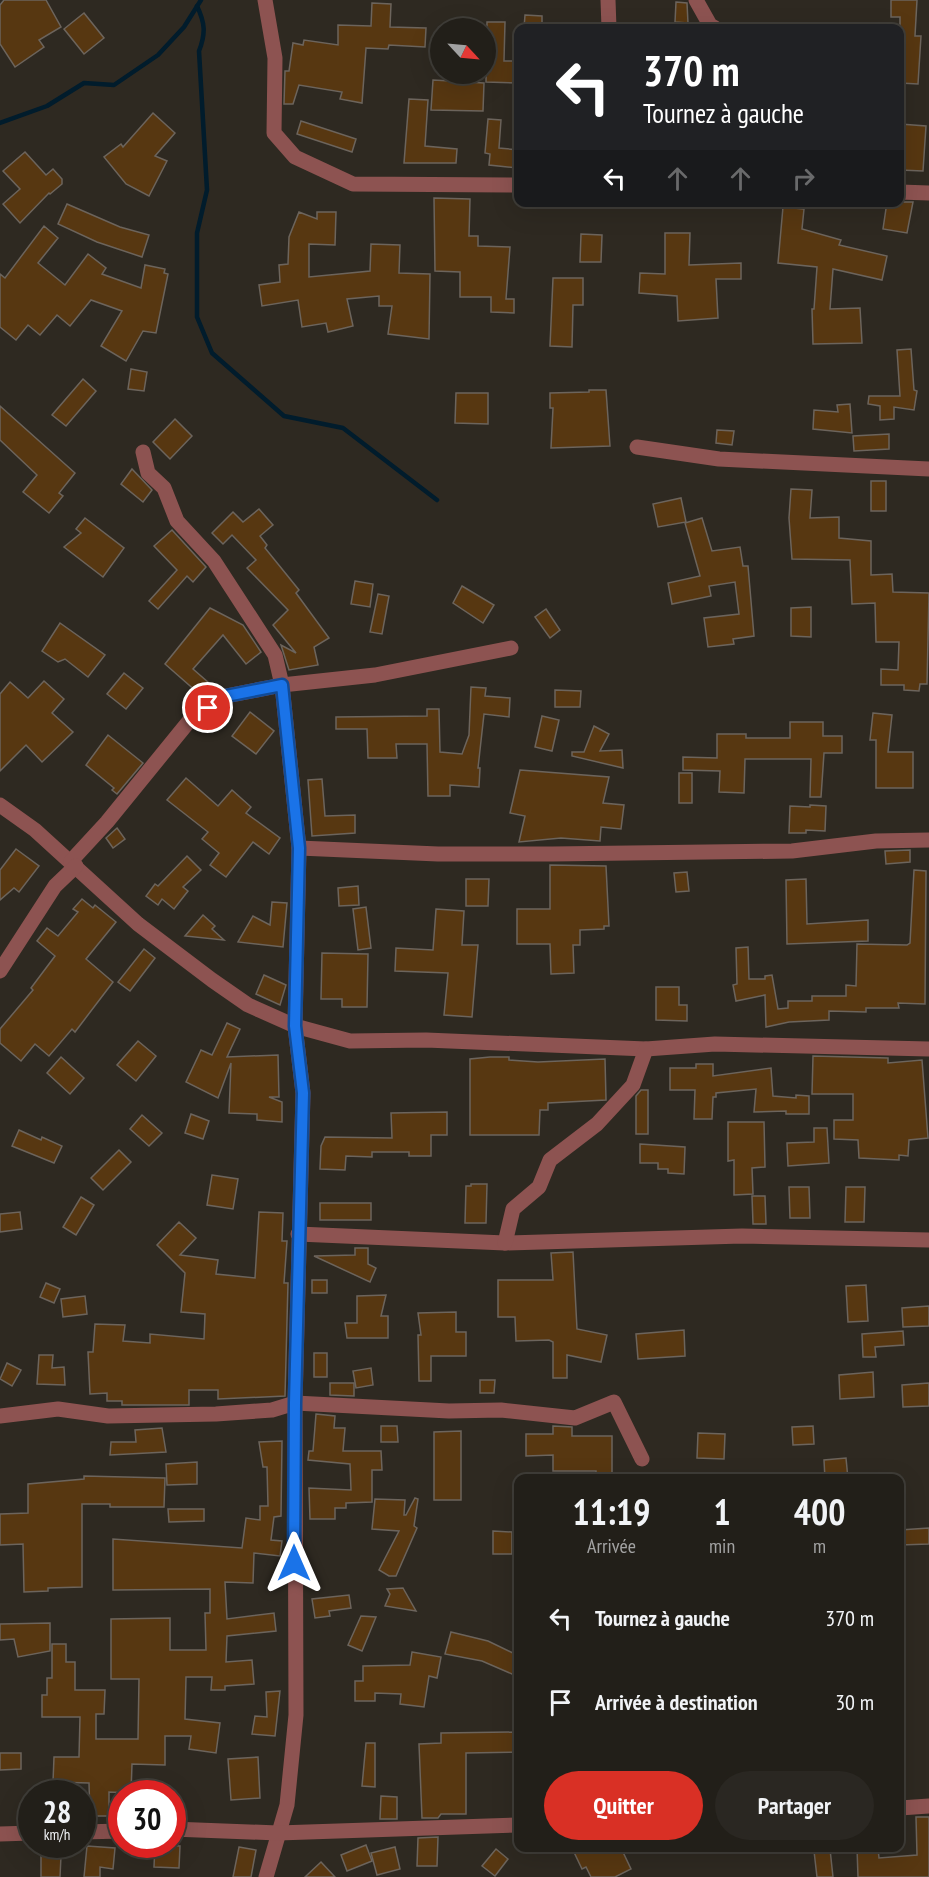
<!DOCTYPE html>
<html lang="fr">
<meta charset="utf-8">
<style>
body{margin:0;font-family:"PT Sans Narrow",sans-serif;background:#2a2722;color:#f1f3f6;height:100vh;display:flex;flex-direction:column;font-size:22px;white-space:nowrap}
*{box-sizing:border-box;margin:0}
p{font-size:20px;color:#a2a2a2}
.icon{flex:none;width:33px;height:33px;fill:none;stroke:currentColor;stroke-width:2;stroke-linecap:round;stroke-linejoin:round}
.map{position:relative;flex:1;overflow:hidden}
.panel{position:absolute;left:514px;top:1474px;width:390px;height:378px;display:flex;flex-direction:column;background:#221f19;border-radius:12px;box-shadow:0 6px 24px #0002,0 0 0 2px #3f3d38}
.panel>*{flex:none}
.banner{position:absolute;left:514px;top:24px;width:390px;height:183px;border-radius:12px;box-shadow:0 6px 24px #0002,0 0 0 2px #3f3d38;background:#202124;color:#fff;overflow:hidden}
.needle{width:39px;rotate:116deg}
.buttons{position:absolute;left:430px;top:18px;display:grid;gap:12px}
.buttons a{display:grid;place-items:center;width:66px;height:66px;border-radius:50%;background:#221f19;box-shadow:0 6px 24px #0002,0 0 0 2px #3f3d38;font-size:30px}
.speed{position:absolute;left:18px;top:1780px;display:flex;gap:12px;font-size:30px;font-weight:700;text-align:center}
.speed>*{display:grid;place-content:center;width:78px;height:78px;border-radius:50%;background:#221f19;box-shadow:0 6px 24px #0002,0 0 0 2px #3f3d38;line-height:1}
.speed small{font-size:15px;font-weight:400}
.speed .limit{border:9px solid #d22;background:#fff;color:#111}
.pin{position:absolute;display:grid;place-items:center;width:51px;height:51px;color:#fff;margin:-26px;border:3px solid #fff;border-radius:50%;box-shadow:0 2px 6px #0007}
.me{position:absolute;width:66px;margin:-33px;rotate:0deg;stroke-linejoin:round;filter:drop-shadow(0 0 4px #0008)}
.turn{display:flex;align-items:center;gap:21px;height:126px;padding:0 30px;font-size:27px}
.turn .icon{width:78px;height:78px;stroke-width:2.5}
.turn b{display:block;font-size:42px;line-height:51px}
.lanes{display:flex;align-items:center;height:57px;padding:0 30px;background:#0003;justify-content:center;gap:30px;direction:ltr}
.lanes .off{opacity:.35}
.eta{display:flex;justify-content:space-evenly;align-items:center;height:102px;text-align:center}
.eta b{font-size:36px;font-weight:600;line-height:42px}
.button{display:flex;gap:12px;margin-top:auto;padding:12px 30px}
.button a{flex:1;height:69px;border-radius:36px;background:#d93025;color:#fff;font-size:24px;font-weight:600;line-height:69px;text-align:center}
.button a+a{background:#2a2722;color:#f1f3f6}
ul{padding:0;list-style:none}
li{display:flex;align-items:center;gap:18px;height:84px;padding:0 30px}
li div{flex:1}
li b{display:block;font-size:22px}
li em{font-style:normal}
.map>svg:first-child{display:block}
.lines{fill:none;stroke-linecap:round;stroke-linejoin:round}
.stream{stroke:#011c2c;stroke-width:4.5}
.building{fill:#573711;stroke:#6c645c;stroke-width:1.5}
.minor{stroke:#8d5351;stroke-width:15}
.route-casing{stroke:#114b97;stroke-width:15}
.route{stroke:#1a73e8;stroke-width:10}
</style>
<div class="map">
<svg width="929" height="1877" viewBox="0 0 929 1877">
<rect width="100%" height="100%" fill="#2e2921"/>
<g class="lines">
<g class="stream">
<path d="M197 6C205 23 206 33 199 51L207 190 197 233V317L212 353 284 416 343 428 437 500"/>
<path d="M0 123 47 106 84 83 114 85 158 55 184 27 201 0"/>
</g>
</g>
<g class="building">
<path d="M4 0H46L61 27 39 40 44 47 15 67 0 44V5Z"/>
<path d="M891 0H917L915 36H921L918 84 900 83V17H891Z"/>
<path d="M676 2 687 3 688 23 675 22Z"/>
<path d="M372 3 391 4 390 27 426 28 425 47 389 45 388 49 366 48 362 103 340 99 342 92 299 85 293 104H284L285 71H289L293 43 303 45 304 40 338 45V25L371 26Z"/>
<path d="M84 13 104 38 84 54 64 29Z"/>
<path d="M525 15 542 16V28H524Z"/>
<path d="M487 22H505L504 61H519V83L486 82Z"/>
<path d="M433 80 484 83 483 111 431 110Z"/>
<path d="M409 99 428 100 425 146 457 149 456 163H404Z"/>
<path d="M153 113 175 133 155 156 167 161 149 196 126 184 104 157 121 144 123 147Z"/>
<path d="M488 119 501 120 499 148 519 150 518 168 489 165 490 154 485 153Z"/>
<path d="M301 121 356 139 352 152 297 134Z"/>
<path d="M900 124 926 126 923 171 900 170Z"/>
<path d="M25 152 46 175 53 169 62 179V184L50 194 49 193 20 223 3 204 20 189 3 171Z"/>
<path d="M434 198 470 199 469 236H478V246L510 247 506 299H514V313L491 312V297H460V272L435 271Z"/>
<path d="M887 202H913L907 233 883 229Z"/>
<path d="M67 204 120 227 149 235 142 257 97 242 58 224Z"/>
<path d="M783 207 804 209 802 229 841 240 839 245 887 256 882 280 833 269 830 309 860 308 862 343 813 344 812 309H814L817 267 778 263Z"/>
<path d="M299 212 317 219V212H336L335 245 309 244V277L370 271 371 244 400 245 399 273 430 274 429 339 388 334 392 306H379V296L347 299 353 326 328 332 326 323 302 327 298 300 262 306 259 285 280 282 279 265 288 264 289 237Z"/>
<path d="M44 226 58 238 38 263 65 285 88 254 106 268 102 274 141 288 145 265 165 269 164 273 168 274 156 333 143 331 126 361 101 346 122 311 91 300 70 326 57 315 40 335 28 325 16 340 0 327V274L5 278Z"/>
<path d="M665 233H690L689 265 741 263V279H716L718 318 678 321 677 296 639 293 640 273 665 274Z"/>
<path d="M581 234 602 235 601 262H580Z"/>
<path d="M553 278H583V305H573L572 347 550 346Z"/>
<path d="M911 349 914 390 917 391 914 410 894 407V419L880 420V406L868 404 869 396H900L897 350Z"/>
<path d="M131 369 147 372 144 391 128 389Z"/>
<path d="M83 379 96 391 66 426 52 415Z"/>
<path d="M589 390H606L610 446 551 448 553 408H550V393L589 392Z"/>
<path d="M456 393H488V424L455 423Z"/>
<path d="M850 404 852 433 813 429 814 410 838 412 837 405Z"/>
<path d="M0 406 75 473 59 493 63 496 49 513 23 492 37 475 0 440Z"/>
<path d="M175 419 192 436 170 459 153 442Z"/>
<path d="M717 430 734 431 732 445 716 443Z"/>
<path d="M889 434V449L854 451 853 436Z"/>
<path d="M132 469 152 490 143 502 121 484Z"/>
<rect x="871" y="481" width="15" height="30"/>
<path d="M791 489 812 490 810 518 839 517V538L871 541V575L892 574 893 592 929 593 927 684H920L919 691 904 690V685H881V669L898 670 899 642H876L875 603 852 604 850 560 792 559 789 518Z"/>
<path d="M681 498 686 522 658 527 653 504Z"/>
<path d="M259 509 273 525 260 536 267 545 265 548 299 590 296 593 329 638 314 647 318 665 289 670 281 645 296 653 273 625 288 610 247 568 256 560 232 535 223 544 212 533 233 512 243 522Z"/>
<path d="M85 518 124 548 103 577 64 547 81 533 76 529Z"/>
<path d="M702 518 712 551 740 547 743 566H748L754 636 733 639 734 644 708 647 704 618 739 614 735 582 709 586 711 596 672 604 668 583 700 576 685 523Z"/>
<path d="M172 530 206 567 193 582 187 576 158 609 149 601 177 570 154 546Z"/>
<path d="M355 581 373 584 370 607 351 604Z"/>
<path d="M462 586 494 605 483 623 453 603Z"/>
<path d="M378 594 389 596 382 634 370 632Z"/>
<path d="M811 607V637L791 636V608Z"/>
<path d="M210 608 243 625 261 652 246 664 223 635 193 669 217 690 205 699 165 664Z"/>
<path d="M546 609 560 630 550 638 535 617Z"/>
<path d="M60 623 105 655 88 677 65 659 58 662 42 651Z"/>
<path d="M124 673 143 688 126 709 107 694Z"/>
<path d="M44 681 64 699 52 713 73 732 42 762 26 745 0 771V694L10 682 28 698Z"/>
<path d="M471 687 486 688 485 696 510 698 509 717 484 714 478 768H480L479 787 450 785V796H428L427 744H396L397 758H368L367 729H336V717L427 716V709H439L440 752 462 754 469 735Z"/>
<path d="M555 690 581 691 580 707H555Z"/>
<path d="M250 712 274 731 256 754 232 736Z"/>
<path d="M873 713 892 715 888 752H913V788H876V740H870Z"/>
<path d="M542 716 559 720 552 751 535 747Z"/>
<path d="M790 722H823V736H842V753H824L821 797H810L811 759H745L744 793 719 792 720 771 683 770V757L717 758V734H746V738H790Z"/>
<path d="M594 726 609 734 600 751 622 750 623 768 572 756V752H584Z"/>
<path d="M108 735 143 763 117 794 112 790 114 788 86 765Z"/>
<path d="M520 770 609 777 603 803 624 805 621 829 601 827 600 841 561 838 519 842 525 816 510 813Z"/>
<rect x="679" y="773" width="13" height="30"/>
<path d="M186 778 218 806 232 790 251 807 246 813 280 838 269 854 253 842 226 877 210 865 219 853 202 839 208 832 167 800Z"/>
<path d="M322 779 325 816 355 815V833L312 836 308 780Z"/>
<path d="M810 805 826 806 825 831 806 830V833H789L790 806 810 807Z"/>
<path d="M117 828 125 839 113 848 106 838Z"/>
<path d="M16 849 39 866 19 892 14 888 0 900V870Z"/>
<path d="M910 850V862L886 864 885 851Z"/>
<path d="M187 856 201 870 183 887 188 891 174 909 162 899 158 905 146 896 155 884 158 886Z"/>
<path d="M550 865 606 866 609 926H604V929L580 930V945H573L574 973 551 974 550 944H517V909H550Z"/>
<path d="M914 870 926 871 925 1004 898 1003 899 1008H866V1012L829 1011V1020L789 1022 766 1027 765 995 736 1001 733 985 737 984 736 948 748 947 749 979H765V976L772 975 778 1009 788 1008V1001H812V996H846V985L856 986 857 944 907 945 910 943Z"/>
<path d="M687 872 689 891 676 892 674 873Z"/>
<path d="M466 879H489L488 906H466Z"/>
<path d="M806 879 807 924 868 920V941L787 944 786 880Z"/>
<path d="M358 886 359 905 339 906 338 888Z"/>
<path d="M82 899 93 908 95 905 116 922 86 959 113 982 75 1032 72 1029 49 1056 35 1044 21 1061 0 1043V1029L33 990 31 988 55 956 37 941 47 928 58 936 78 912 73 909Z"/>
<path d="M272 902 287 903 283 947 238 942 253 916 270 925Z"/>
<path d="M366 907 371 948 358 950 353 909Z"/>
<path d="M436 909 464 911 462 945H478L472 1017 444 1015 448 973 395 971 396 948 433 950Z"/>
<path d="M203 915 215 926 212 929 224 940 185 936Z"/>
<path d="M144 949 155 958 130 991 118 982Z"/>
<path d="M322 953 368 954 367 1007H342V999H321Z"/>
<path d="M264 975 286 985 280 1005 256 994Z"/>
<path d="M656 987H679V1005H687V1021L656 1020Z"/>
<path d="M227 1023 240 1029 227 1057 278 1055 279 1097H269L282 1102V1122L257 1120V1114L229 1113 231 1063 218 1098 186 1082 201 1050 212 1055Z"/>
<path d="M138 1041 156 1056 136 1081 117 1065Z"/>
<path d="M813 1056 888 1058V1063L922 1060 928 1138 909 1140 908 1156 899 1155V1160L859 1158 858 1140 834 1139V1120H853V1094H812Z"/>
<path d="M61 1057 84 1078 70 1094 47 1073Z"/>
<path d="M490 1057H509V1060L538 1062 605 1059 606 1100 548 1103V1110H540L539 1135H470V1059Z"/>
<path d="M696 1064H713V1076L771 1068 773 1096 796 1098V1095L809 1096V1114H786V1111L754 1112 756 1089 716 1093V1097H713L712 1119H694L695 1090H670V1068H696Z"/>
<path d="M641 1090H648V1134H636V1096Z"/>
<path d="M447 1112V1135H431V1156H409V1152H372V1157L346 1156 345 1170 320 1169 321 1146 325 1137 392 1138 391 1113Z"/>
<path d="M191 1114 209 1121 203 1139 185 1133Z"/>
<path d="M142 1115 162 1133 149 1146 130 1129Z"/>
<path d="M728 1122H764L765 1167 752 1168 753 1194 734 1195V1160L728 1161Z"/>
<path d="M814 1128H827L829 1163 788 1166 787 1143 814 1142Z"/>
<path d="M19 1130 41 1140 42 1137 62 1146 54 1163 12 1146Z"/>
<path d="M640 1144 685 1147 684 1174 668 1173V1169H658V1163H640Z"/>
<path d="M119 1150 131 1162 103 1190 91 1178Z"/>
<path d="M212 1175 238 1179 233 1209 207 1205Z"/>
<path d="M471 1184H487L486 1223H465L466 1186H471Z"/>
<path d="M789 1187H809L810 1218H790Z"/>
<path d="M846 1187H865L864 1222H845Z"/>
<path d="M752 1196H765L766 1224H753Z"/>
<path d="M81 1197 94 1205 76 1235 63 1227Z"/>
<rect x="320" y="1203" width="51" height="17"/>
<path d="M20 1212 22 1229 0 1232V1214Z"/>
<path d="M259 1212 283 1213 282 1241H287L284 1283H288L285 1396 218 1399V1390H189V1405H122V1401H107V1393L90 1394 88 1352H93L95 1324 125 1325 123 1341 150 1343V1334L204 1339 205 1314 181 1312 185 1273 157 1245 179 1222 196 1238 180 1255 218 1260 216 1274 255 1278Z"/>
<path d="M355 1248H368V1264L376 1268 370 1282 314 1256 355 1255Z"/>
<path d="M573 1252 577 1329 607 1335 601 1362 567 1355V1378H553V1342L549 1340 516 1341 515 1317H498V1280H553L551 1253Z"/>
<rect x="312" y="1280" width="15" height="13"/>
<path d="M46 1283 60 1289 54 1303 40 1297Z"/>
<path d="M866 1285 868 1321 848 1322 846 1286Z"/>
<path d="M386 1295 381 1316H388V1338H347L345 1323H357V1296Z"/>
<path d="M85 1296 87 1314 63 1317 61 1299Z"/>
<path d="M929 1306V1326L903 1327 902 1308Z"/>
<path d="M456 1312V1332H466V1356H431V1381H419L418 1335H421L418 1313Z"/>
<path d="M684 1330 685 1356 638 1359 636 1334Z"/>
<path d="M903 1331 904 1345 875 1347 876 1357H863L862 1334Z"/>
<rect x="314" y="1353" width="13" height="24"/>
<path d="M39 1355H53L52 1368 64 1367 65 1385 37 1384Z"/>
<path d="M7 1363 21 1370 12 1386 0 1379Z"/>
<path d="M371 1368 373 1385 356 1388 353 1371Z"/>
<path d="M873 1372 874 1397 840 1399 839 1375Z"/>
<path d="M480 1380H495L494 1393H480Z"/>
<path d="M330 1383H354V1396L330 1395Z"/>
<path d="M929 1383V1406L903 1407 902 1385Z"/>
<path d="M316 1414 335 1416 334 1428H345L343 1451H381L382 1470H372V1502L346 1503V1508H335V1519H310L309 1488 351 1490 350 1464 308 1460 309 1451H313Z"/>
<path d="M381 1426H397L398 1442H381Z"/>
<path d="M553 1426 572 1427V1436H612V1479H596V1471H553V1455L526 1456V1434H553Z"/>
<path d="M813 1426 814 1444 793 1445 792 1427Z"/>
<path d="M162 1428 166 1452 110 1455 111 1442H136L135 1430Z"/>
<path d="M461 1431V1500H434V1432Z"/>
<path d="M698 1433 725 1434 724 1459 697 1458Z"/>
<path d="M282 1441 281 1516 274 1517 271 1540 282 1541 280 1556 254 1553 253 1583 225 1582 227 1619 274 1613 276 1631 227 1636 226 1662 252 1660 254 1684 225 1686V1690H211L212 1677H186L185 1719 220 1723 216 1753 189 1749 191 1736H165V1765L132 1764 131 1793 109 1792V1816H90L89 1783 53 1782 54 1757H79L80 1717H42V1695H47V1678H52V1644H66V1662H75V1690H105L104 1714H96V1739H138L139 1679H111V1619L170 1618V1650H206L205 1613H210V1589L113 1590V1539L242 1548 246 1518 260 1520V1506H268L267 1467H263L259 1442Z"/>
<path d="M846 1458 848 1479H825L824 1460Z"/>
<path d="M197 1462V1484L167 1485 166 1464Z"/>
<path d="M84 1476 165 1478 164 1507H110V1504H82V1587L48 1588V1591L24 1592 23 1544 0 1545V1514L28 1513V1484L84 1479Z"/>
<path d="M415 1498 418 1499 414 1526 417 1528 396 1576H389L379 1570 399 1531 372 1529 375 1499 405 1500 404 1515H406Z"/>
<path d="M168 1509H204V1521L169 1522Z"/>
<path d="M929 1528V1544L900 1545V1530Z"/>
<path d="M493 1531 512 1532V1554H493Z"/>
<path d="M403 1588 416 1611 385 1606 390 1594 387 1589Z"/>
<path d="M349 1595 351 1608 329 1611 330 1616 315 1618 312 1599Z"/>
<path d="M361 1616 376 1617 362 1651 348 1645Z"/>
<path d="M50 1623V1651L18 1657 14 1639 0 1640V1624Z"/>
<path d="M451 1632 488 1641 519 1656V1677L482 1661 445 1654Z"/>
<path d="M412 1652 441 1657 437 1678 429 1676 424 1707 400 1704 401 1694 375 1693V1701H355V1681H363V1666L410 1665Z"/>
<path d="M280 1691 275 1736 252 1734 255 1716 267 1717 266 1692Z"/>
<path d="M519 1732V1752L466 1753V1814H441L438 1818H422L419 1744 441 1743V1733Z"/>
<path d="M366 1743H375V1787L362 1786Z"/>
<path d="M0 1753H21V1769L0 1770Z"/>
<path d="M258 1757 260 1798 231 1800 228 1759Z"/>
<path d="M381 1796 397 1797V1819H380Z"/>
<path d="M916 1817H929V1877H858L857 1848H878L879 1858 917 1855Z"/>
<path d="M438 1837 437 1866H417L418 1838Z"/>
<path d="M155 1845 180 1846 179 1868 154 1867Z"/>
<path d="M366 1845 372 1861 347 1871 341 1855Z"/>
<path d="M87 1846 115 1848 113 1869 100 1867V1877H84Z"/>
<path d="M239 1847 256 1850 251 1877H233Z"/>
<path d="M395 1847 400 1869 377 1875 371 1853Z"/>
<path d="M572 1848H621L631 1869 615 1877H591L586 1867 582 1869Z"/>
<path d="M496 1849 508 1859 495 1876 482 1866Z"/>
<path d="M830 1849 833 1877H817L814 1851Z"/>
<path d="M41 1856H61L60 1877H41Z"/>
<path d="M321 1862 335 1877H305Z"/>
</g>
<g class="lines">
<g class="minor">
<path d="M265 0 275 58 274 133 295 157 353 184 519 185"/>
<path d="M608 0 609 28"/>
<path d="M696 0 710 25 715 28"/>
<path d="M900 192 929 193"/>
<path d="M637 447 719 459 929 469"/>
<path d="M143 452 148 473 164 488 177 521 214 561 275 655 282 685 299 848 295 1026 303 1093 295 1403 296 1715 287 1805 266 1877"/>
<path d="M0 805 35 830 138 924 212 980 248 1005 295 1026 350 1041 426 1040 646 1049 715 1044 929 1049"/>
<path d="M299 848 438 854H552L792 851 876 841 929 840"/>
<path d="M71 861 107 822 190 720 226 696 282 685 375 675 511 648"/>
<path d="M0 971 55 886 76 866"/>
<path d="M298 1234 505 1243 742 1236 929 1240"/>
<path d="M505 1243 513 1209 539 1187 550 1160 597 1124 633 1085 646 1049"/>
<path d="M0 1416 58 1409 108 1416 216 1414 272 1410 295 1403 449 1411 501 1410 575 1418 614 1402 642 1459"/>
<path d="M900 1808 929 1806"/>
<path d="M172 1829 278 1833 519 1825"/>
<path d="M82 1832 122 1831"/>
<path d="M0 1834 32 1833"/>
</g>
</g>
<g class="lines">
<defs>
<path id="route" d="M208 708 226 696 282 685 299 848 295 1026 303 1093 295 1403 294 1563"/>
</defs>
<use href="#route" class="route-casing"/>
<use href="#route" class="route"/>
</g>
</svg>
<div class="buttons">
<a><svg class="needle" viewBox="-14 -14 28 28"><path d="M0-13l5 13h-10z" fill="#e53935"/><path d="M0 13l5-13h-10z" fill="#a2a2a2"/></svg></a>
</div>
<div class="speed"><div>28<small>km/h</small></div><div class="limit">30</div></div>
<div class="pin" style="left:208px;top:708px;background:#d93025"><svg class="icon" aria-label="arrive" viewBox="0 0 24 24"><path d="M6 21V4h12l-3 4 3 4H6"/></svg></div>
<svg class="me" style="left:294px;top:1563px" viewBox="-20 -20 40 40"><path d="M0-17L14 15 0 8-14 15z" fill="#1a73e8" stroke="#fff" stroke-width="4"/></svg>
<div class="banner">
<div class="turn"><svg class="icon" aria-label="left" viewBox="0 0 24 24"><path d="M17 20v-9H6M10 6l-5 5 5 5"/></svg><div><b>370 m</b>Tournez à gauche</div></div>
<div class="lanes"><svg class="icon" aria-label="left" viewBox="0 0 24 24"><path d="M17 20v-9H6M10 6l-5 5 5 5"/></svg><svg class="icon off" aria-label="ahead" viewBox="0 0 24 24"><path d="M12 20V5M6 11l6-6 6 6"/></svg><svg class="icon off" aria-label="ahead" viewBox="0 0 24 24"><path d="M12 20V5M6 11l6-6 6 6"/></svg><svg class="icon off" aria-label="right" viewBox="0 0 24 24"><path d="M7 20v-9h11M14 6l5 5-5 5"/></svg></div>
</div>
<section class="panel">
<div class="eta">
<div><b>11:19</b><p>Arrivée</p></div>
<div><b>1</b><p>min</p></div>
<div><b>400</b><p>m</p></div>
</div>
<ul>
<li><svg class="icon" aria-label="left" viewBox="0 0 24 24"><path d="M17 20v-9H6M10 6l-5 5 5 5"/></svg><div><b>Tournez à gauche</b></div><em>370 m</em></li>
<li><svg class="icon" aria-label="arrive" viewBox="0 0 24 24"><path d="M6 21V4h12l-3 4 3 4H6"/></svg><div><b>Arrivée à destination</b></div><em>30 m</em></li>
</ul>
<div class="button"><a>Quitter</a><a>Partager</a></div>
</section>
</div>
